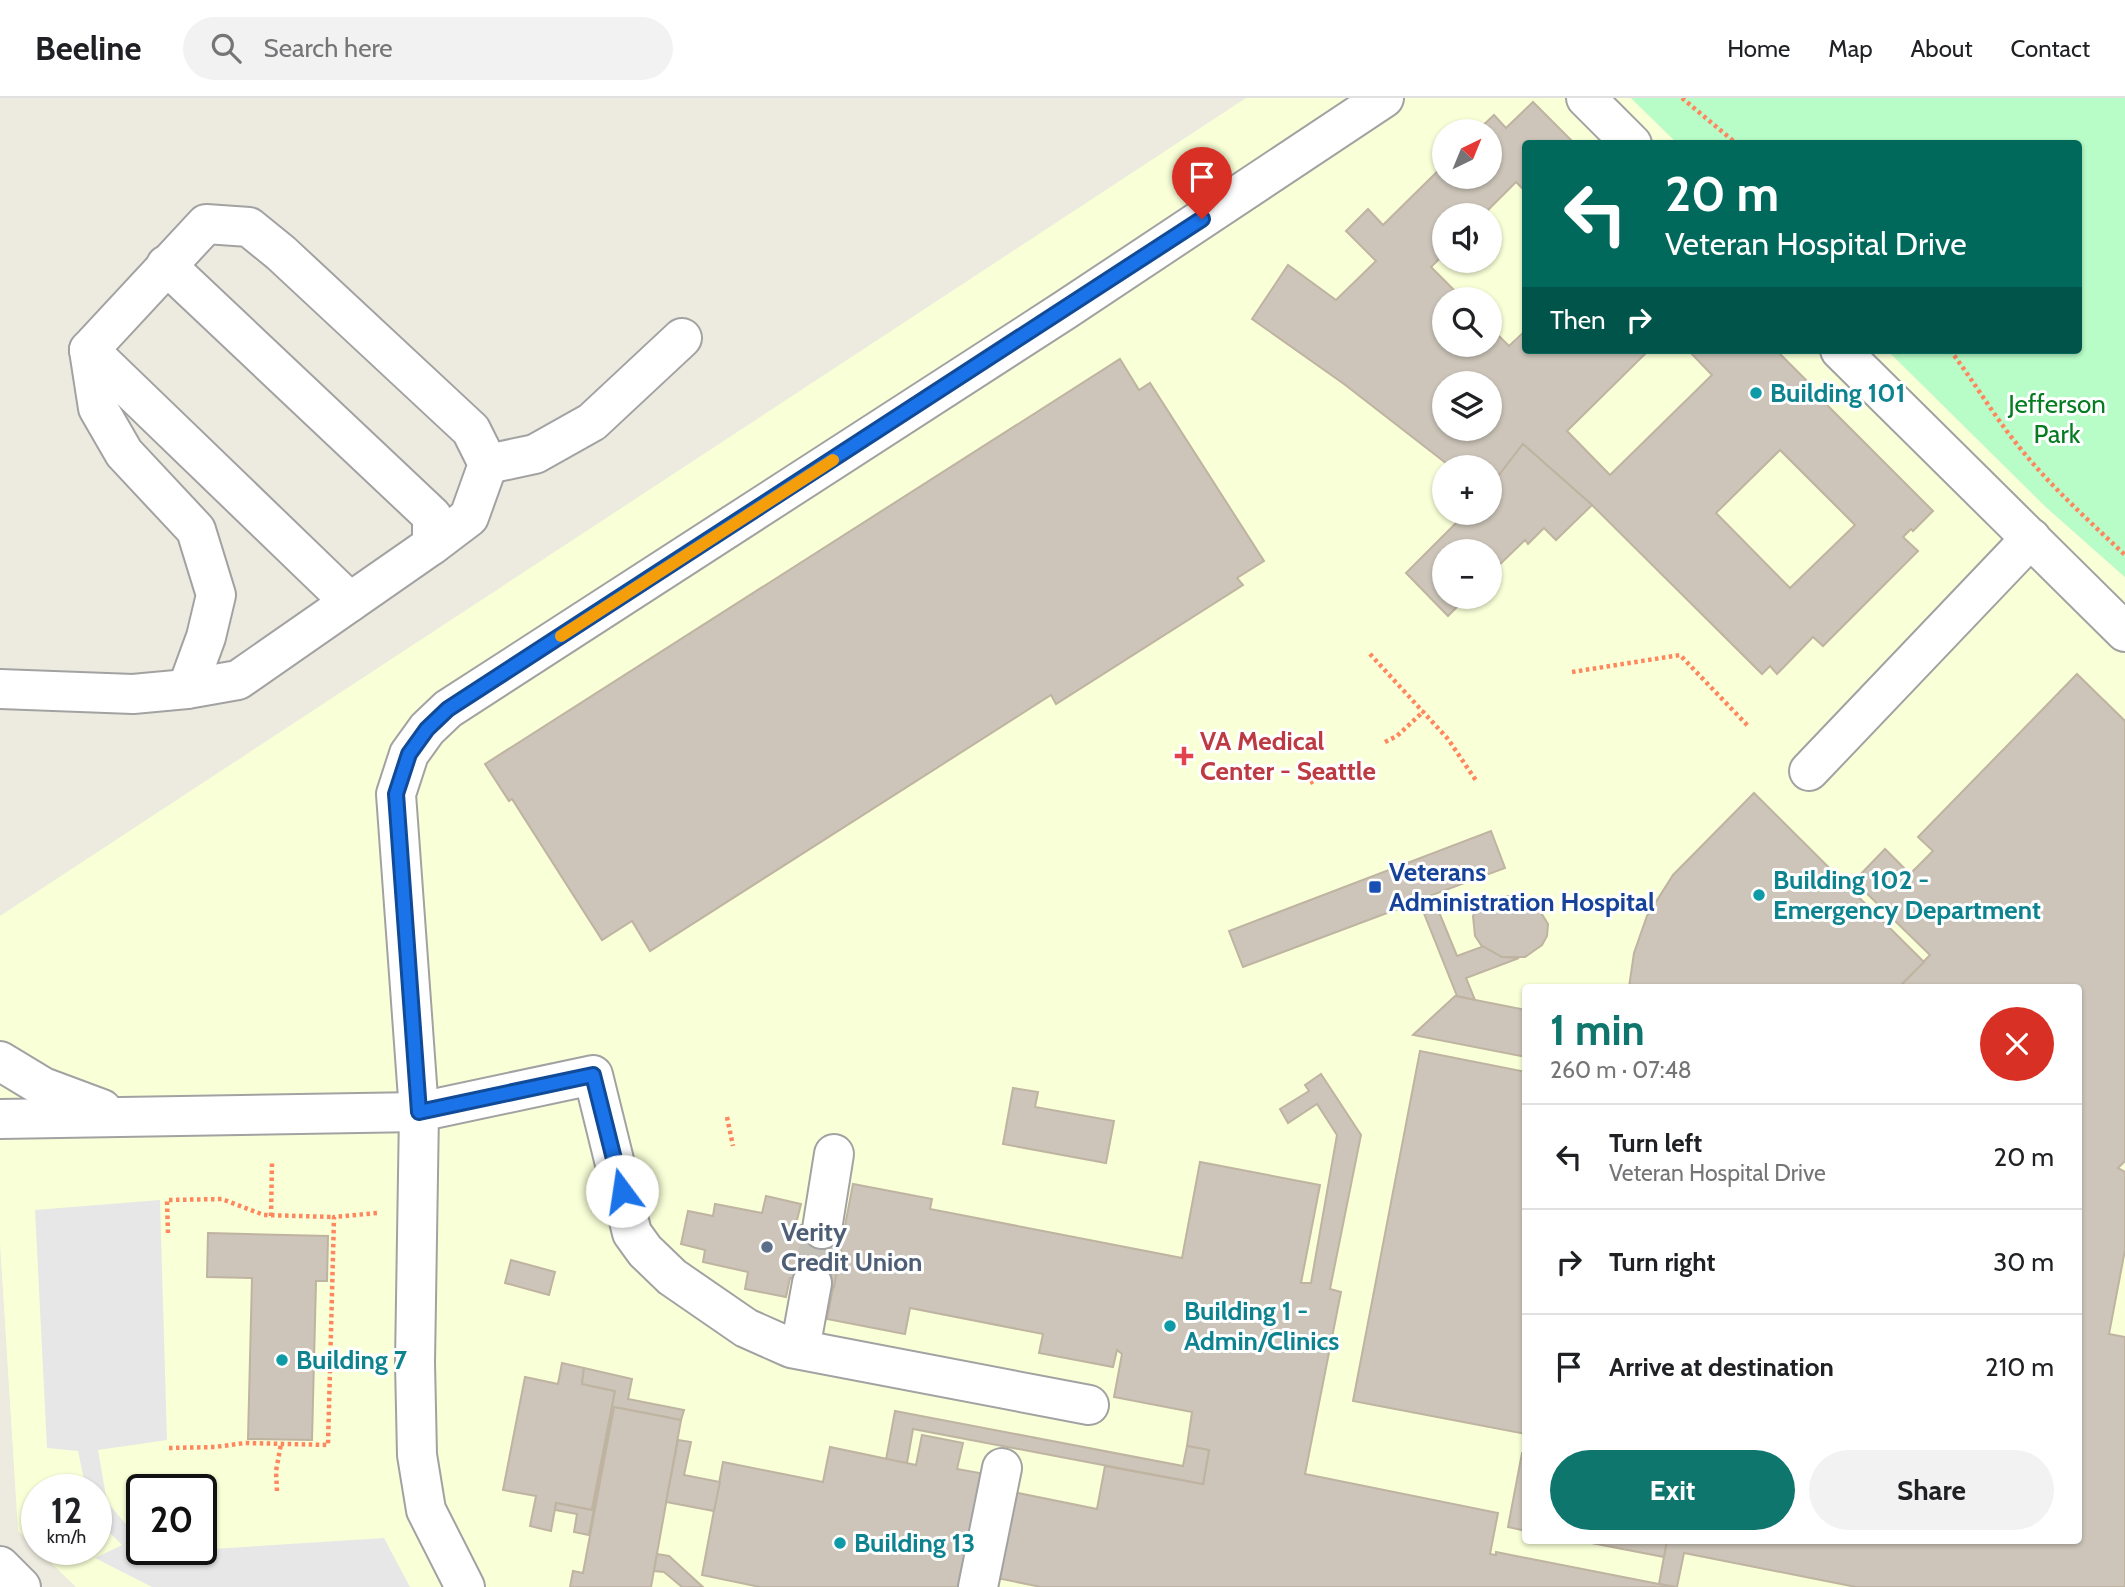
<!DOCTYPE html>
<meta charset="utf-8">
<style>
body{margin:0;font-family:Cabin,sans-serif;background:#f2f2f2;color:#202124;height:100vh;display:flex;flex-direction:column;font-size:26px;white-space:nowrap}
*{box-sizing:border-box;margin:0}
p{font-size:23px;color:#757577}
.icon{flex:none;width:38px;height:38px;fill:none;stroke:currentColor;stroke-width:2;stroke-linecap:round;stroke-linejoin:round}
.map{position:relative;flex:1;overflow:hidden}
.sheet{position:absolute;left:1522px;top:886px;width:560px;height:560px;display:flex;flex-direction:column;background:#fff;border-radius:7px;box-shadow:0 2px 5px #0004}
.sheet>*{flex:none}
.hud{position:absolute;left:1522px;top:42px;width:560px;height:214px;border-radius:7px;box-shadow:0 2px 5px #0004;background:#00695c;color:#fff;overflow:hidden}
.needle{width:46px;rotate:43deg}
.tools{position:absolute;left:1432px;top:21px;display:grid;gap:14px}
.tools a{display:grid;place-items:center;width:70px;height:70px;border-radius:50%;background:#fff;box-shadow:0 2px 5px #0004;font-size:35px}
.speed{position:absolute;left:21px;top:1376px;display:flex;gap:14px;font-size:35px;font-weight:700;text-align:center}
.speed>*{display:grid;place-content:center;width:91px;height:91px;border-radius:50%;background:#fff;box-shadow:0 2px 5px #0004;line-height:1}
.speed small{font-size:18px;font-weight:400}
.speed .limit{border:4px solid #111;border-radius:10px;background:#fff;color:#111}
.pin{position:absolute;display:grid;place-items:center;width:60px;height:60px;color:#fff;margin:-72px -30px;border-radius:50% 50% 50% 0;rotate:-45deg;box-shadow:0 0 7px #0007}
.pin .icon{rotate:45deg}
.me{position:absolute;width:77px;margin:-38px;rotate:346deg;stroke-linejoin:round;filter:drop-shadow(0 0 5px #0008)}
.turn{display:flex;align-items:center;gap:24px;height:147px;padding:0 28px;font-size:32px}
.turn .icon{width:91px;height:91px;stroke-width:2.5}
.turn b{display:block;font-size:49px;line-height:60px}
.then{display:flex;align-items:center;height:66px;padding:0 28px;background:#0003;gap:14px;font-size:26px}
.round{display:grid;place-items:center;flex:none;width:74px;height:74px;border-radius:37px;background:#f2f2f2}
.summary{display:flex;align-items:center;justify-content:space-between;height:119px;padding:0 28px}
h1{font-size:42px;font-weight:700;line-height:52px;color:#0f766e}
.action{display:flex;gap:14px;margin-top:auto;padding:14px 28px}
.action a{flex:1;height:80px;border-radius:42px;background:#0f766e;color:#fff;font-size:28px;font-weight:700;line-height:80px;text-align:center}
.action a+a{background:#f2f2f2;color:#202124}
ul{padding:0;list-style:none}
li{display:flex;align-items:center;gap:21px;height:105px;padding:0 28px;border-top:2px solid #e0e0e0}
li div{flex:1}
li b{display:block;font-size:26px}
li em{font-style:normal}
header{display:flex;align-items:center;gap:42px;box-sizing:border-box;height:98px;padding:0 35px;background:#fff;border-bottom:2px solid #e0e0e0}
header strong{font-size:33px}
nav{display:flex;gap:38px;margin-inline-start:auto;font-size:24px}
.search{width:490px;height:63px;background:#f2f2f2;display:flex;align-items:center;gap:18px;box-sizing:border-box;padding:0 24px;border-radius:38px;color:#757577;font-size:26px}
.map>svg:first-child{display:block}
.education{fill:#f9ffd7;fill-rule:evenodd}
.park{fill:#b8fcc7}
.parking{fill:#e7e7e7}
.building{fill:#cdc5b9;stroke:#bfb3a1;stroke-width:2;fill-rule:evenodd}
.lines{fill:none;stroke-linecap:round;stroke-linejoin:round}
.minor-tunnel{stroke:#c3c1b8;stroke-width:38;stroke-dasharray:38 19;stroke-linecap:butt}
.minor-casing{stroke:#a2a2a2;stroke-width:42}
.path{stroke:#ff875f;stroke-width:4.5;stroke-dasharray:3.5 3.5;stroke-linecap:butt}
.minor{stroke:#fff;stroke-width:38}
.route-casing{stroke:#114b97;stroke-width:18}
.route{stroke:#1a73e8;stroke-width:12}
.slow{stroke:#f59e0b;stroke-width:12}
.culture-dot{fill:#0f9aa8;stroke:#fff;stroke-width:2.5}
.health-dot{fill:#e0444e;stroke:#fff;stroke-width:2.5}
.transit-dot{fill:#1a4fb4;stroke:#fff;stroke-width:2.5}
.service-dot{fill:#5c6f8a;stroke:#fff;stroke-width:2.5}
.labels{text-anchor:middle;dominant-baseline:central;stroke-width:6;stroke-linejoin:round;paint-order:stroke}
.culture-label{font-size:26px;font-weight:bold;fill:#0d838f;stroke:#fff;text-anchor:start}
.park-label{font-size:26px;fill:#057c21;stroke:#fff}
.health-label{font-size:26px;font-weight:bold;fill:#be3a42;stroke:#fff;text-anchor:start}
.transit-label{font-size:26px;font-weight:bold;fill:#164399;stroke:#fff;text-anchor:start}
.service-label{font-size:26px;font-weight:bold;fill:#4e5e75;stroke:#fff;text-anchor:start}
</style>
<header>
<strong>Beeline</strong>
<div class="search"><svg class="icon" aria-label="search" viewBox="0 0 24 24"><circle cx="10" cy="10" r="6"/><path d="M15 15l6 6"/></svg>Search here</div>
<nav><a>Home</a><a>Map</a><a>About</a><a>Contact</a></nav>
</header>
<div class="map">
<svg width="2125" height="1489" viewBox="0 0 2125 1489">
<rect width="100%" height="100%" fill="#edebdf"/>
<path class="education" d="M1246 0H1631L1677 45 1526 46V252H1887L2047 410 2125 479V1489H76L18 1433 0 1145V818ZM1444 33H1489V79H1444ZM1444 117H1489V163H1444ZM1444 201H1489V247H1444ZM1444 285H1489V331H1444ZM1444 369H1489V415H1444ZM1444 453H1489V499H1444ZM1526 889H2079V1442H1526ZM37 1391H96V1451H37ZM142 1391H201V1451H142Z"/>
<path class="park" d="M1631 0H2125V479L2047 410 1887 252H2079V46L1677 45Z"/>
<path class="parking" d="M160 1102 167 1342 98 1352 107 1404 136 1438 142 1440V1451L181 1453 384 1440 410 1489H152L95 1460 122 1447 96 1421V1391H86L78 1353 47 1350 35 1112Z"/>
<g class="building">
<path d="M1533 4 1575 46H1526V94L1516 84 1483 117H1444V156L1431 169 1463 201H1444V247H1489V228L1509 248 1526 232V252H1649L1567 333 1610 377 1712 277 1688 252H1776L1828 304 1826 306 1933 413 1913 433 1911 431 1903 439 1918 453 1823 548 1813 539 1777 576 1770 568 1762 576 1592 407 1523 346 1489 390V369H1451L1344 286 1252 221 1288 167 1336 202 1376 163 1346 133 1368 111 1383 127 1444 67V79H1489V33H1477L1494 17 1506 30ZM1444 285H1489V331H1444ZM1780 352 1855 427 1790 490 1716 415Z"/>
<path d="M1120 261 1139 292 1150 285 1264 463 1237 480 1243 487 1056 606 1051 597 650 853 632 823 602 842 512 701 509 703 485 666Z"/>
<path d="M1523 346 1592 407 1556 442 1544 430 1528 446 1525 442 1489 477V453H1444V499H1467L1448 518 1406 475 1466 415H1489V390Z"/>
<path d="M2077 576 2125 623V1063L2118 1070 2125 1074V1152L2109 1236 2125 1239V1489H1856L1684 1455 1677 1489 1659 1486 1667 1442H2079V889H1899L1930 857 1854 783 1885 751 1910 776 1933 753 1918 739Z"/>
<path d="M1754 695 1924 864 1899 889H1629L1634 855 1647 818 1673 777Z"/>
<path d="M1491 733 1505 770 1432 797 1457 858 1484 848 1502 859 1519 860 1466 880 1475 902 1457 898 1419 803 1243 869 1229 833Z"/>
<path d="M1503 798H1517L1530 803 1540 813 1548 826 1547 838 1542 847 1525 859H1502L1481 847 1475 838 1473 818 1477 811 1490 800Z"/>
<path d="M1455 898 1526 912V959L1413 937Z"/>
<path d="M1420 953 1526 974V1336L1353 1303Z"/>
<path d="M1321 976 1361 1037 1330 1191 1341 1194 1305 1376 1498 1415 1490 1456 1496 1457V1454L1674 1489H1041L997 1480 1013 1394 1097 1411 1105 1368 1203 1386 1209 1352 1187 1348 1192 1314 1114 1299 1122 1256 1117 1252 1113 1269 1039 1255 1043 1236 910 1210 905 1236 827 1221 853 1086 932 1101 930 1111 1182 1160 1200 1064 1320 1087 1301 1185H1311L1337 1037 1317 1006 1288 1025 1280 1011 1309 993 1305 987Z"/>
<path d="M1013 990 1038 994 1035 1009 1114 1023 1106 1065 1003 1046Z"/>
<path d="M766 1098 801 1106 796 1126 844 1136 834 1189 790 1180 786 1199 745 1191 748 1174 703 1164 705 1152 681 1146 688 1113 713 1118 715 1106 762 1115Z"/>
<path d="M208 1135 328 1138 327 1183H316L312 1342 248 1341 252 1180 207 1179Z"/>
<path d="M511 1162 555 1174 549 1197 505 1185Z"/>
<path d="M562 1265 584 1270 582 1286 615 1293 592 1412 556 1405 551 1433 530 1428 536 1398 503 1392 525 1279 558 1286Z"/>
<path d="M584 1270 632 1281 628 1301 684 1312 681 1322 614 1309 589 1437 574 1434 577 1416 555 1412 556 1405 592 1412 615 1293 582 1286Z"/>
<path d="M614 1309 681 1322 651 1489H570L573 1473 583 1475Z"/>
<path d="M895 1313 1183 1368 1187 1348 1209 1352 1203 1386 913 1331 907 1365 886 1362Z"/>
<path d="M922 1337 963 1345 957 1371 985 1376 963 1489H760L702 1477 723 1364 823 1384 830 1349 916 1367Z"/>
<path d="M678 1342 691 1344 684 1377 720 1384 714 1413 666 1404Z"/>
<path d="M1522 1355H1526V1433L1508 1429Z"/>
<path d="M1576 1442H1667L1664 1459Z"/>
<path d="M657 1456 669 1458 703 1489H682L664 1474 654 1473Z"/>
</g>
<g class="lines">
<path class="minor-tunnel" d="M812 1185 822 1131"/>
<defs>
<g id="minor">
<path d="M1586 0 1632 46"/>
<path d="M89 252 206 126 249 129 281 155 471 332 488 366 469 419 432 447"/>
<path d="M89 252 98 310 124 355 196 432 216 497 206 539 187 591"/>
<path d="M89 252 350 504"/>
<path d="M1840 252 2125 534"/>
<path d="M488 366 535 356 592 324 682 240"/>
<path d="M0 591 133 596 187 591 238 582 432 447V418L166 167"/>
<path d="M1809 673 2031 440"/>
<path d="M0 963 43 989 102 1011"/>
<path d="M0 1021 419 1014 593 977 632 1135 645 1153 672 1179 746 1230 791 1250 1089 1307"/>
<path d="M822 1131 834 1056"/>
<path d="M800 1251 812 1185"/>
<path d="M0 1468 21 1489"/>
<path d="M465 1489 426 1412 417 1357 415 1265 419 1014 396 696 409 656 427 631 448 611 1065 212 1384 0"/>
<path d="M978 1489 1002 1370"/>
</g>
</defs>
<use href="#minor" class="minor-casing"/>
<g class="path">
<path d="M1682 0 1737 46"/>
<path d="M1950 252C1973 282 1992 315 2016 345 2048 386 2087 421 2125 457"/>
<path d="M1370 556 1448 641 1477 684"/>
<path d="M1572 574 1680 557 1748 628"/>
<path d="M1385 644 1397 638 1424 613"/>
<path d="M1310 685 1343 667"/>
<path d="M727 1019 733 1048"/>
<path d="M271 1118 272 1065"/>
<path d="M168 1135 167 1102 222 1101 264 1117 334 1119"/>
<path d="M169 1350 215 1349 245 1345 328 1347 334 1119 377 1115"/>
<path d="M277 1393 276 1373 281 1346"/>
</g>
<use href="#minor" class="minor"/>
</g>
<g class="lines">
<defs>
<path id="route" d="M622 1093 593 977 419 1014 396 696 409 656 427 631 448 611 1202 121"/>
</defs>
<use href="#route" class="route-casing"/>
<use href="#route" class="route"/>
<path class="slow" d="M561 538 833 362"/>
</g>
<g class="culture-dot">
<circle cx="1756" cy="295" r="7"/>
<circle cx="1759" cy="797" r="7"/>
<circle cx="1170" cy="1228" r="7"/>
<circle cx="282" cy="1262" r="7"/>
<circle cx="840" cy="1445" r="7"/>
</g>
<path class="health-dot" d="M1180.5 647.5h7v7h7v7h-7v7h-7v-7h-7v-7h7z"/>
<rect class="transit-dot" x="1368" y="782" width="14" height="14" rx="3.5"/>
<circle class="service-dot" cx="767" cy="1149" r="7"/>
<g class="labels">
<g class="culture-label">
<text x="1770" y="295">Building 101</text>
<text x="1773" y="782">Building 102 -<tspan x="1773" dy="30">Emergency Department</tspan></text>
<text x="1184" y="1213">Building 1 -<tspan x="1184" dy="30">Admin/Clinics</tspan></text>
<text x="296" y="1262">Building 7</text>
<text x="854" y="1445">Building 13</text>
</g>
<g class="park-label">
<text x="2057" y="306">Jefferson<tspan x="2057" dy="30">Park</tspan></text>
</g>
<g class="health-label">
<text x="1200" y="643">VA Medical<tspan x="1200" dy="30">Center - Seattle</tspan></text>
</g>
<g class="transit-label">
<text x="1389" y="774">Veterans<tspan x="1389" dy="30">Administration Hospital</tspan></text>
</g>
<g class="service-label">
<text x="781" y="1134">Verity<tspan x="781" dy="30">Credit Union</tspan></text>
</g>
</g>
</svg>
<div class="tools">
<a><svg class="needle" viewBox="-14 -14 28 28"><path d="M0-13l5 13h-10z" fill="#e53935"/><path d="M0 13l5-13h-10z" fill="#757577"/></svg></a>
<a><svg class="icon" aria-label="sound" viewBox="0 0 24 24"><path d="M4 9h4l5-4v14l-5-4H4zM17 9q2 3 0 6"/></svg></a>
<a><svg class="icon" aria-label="search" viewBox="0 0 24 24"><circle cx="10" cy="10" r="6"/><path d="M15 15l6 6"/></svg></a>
<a><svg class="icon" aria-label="layers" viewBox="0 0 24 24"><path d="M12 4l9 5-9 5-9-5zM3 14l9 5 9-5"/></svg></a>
<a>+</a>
<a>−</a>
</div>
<div class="speed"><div>12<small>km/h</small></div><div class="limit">20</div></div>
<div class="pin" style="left:1202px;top:121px;background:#d93025"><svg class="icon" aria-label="arrive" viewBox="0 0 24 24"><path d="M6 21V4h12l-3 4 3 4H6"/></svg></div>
<svg class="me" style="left:622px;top:1093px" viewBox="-20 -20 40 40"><circle r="19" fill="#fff"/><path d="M0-13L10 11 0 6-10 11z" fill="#1a73e8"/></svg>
<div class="hud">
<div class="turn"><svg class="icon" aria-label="left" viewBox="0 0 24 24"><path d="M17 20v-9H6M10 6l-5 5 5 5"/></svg><div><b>20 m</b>Veteran Hospital Drive</div></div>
<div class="then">Then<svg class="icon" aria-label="right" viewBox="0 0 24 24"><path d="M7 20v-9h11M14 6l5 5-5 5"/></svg></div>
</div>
<section class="sheet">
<div class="summary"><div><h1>1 min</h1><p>260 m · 07:48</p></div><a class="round" style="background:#d93025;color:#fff"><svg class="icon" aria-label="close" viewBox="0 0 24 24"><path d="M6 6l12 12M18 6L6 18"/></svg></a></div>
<ul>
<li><svg class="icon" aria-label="left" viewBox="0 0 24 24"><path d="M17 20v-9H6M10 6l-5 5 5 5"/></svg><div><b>Turn left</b><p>Veteran Hospital Drive</p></div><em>20 m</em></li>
<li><svg class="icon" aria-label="right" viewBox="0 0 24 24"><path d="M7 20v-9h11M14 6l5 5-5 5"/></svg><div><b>Turn right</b></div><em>30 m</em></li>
<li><svg class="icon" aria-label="arrive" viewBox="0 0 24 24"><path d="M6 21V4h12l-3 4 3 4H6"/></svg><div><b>Arrive at destination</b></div><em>210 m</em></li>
</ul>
<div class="action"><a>Exit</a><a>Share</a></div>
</section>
</div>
